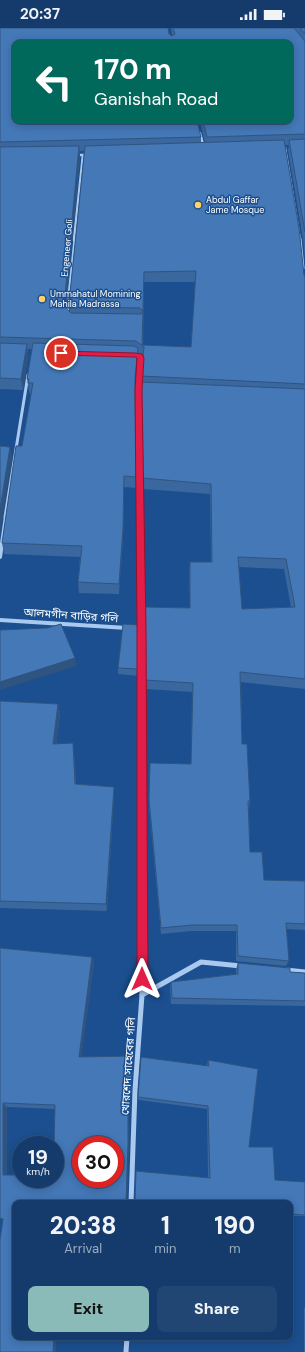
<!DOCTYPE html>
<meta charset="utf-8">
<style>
body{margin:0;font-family:"DM Sans","Noto Sans Bengali",sans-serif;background:#214673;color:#f1f3f6;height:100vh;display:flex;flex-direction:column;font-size:15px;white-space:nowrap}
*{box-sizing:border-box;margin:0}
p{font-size:13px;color:#9dadc1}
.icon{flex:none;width:22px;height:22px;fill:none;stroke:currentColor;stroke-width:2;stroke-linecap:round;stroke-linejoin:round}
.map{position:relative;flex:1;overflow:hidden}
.side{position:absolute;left:12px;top:1172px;width:281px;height:140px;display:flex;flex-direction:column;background:#143b6b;border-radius:8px;box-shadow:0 2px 10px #0003,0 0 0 1px #33557e}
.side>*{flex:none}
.top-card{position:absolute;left:12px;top:12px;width:281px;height:84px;border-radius:8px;box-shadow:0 2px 10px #0003,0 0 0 1px #33557e;background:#00695c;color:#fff;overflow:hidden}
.speed{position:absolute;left:12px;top:1108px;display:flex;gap:8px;font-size:20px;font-weight:700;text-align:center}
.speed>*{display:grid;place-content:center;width:52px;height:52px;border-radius:50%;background:#143b6b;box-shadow:0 2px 10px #0003,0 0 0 1px #33557e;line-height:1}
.speed small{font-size:10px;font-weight:400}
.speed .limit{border:6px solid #d22;background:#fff;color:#111}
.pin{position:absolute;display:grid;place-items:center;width:34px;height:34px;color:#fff;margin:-17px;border:2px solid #fff;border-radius:50%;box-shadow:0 1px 4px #0007}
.me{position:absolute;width:44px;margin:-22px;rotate:0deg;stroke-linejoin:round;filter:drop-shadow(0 0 3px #0008)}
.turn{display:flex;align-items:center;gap:14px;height:84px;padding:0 16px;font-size:18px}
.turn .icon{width:52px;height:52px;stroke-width:2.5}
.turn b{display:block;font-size:28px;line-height:34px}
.eta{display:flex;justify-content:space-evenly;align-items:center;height:68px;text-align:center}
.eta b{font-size:24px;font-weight:800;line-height:28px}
.action{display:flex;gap:8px;margin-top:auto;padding:8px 16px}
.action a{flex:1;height:46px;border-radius:8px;background:#8bbbb9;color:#111;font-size:16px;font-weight:800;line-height:46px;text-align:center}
.action a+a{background:#214673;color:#f1f3f6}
.status{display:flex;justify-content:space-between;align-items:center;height:28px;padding:0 20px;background:#143b6b;direction:ltr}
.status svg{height:11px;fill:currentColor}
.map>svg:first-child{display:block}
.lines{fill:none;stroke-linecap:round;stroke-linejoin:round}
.street-far3{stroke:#a9c9ee;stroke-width:2.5}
.street-far2{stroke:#a9c9ee;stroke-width:3}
.street-far1{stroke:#a9c9ee;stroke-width:4}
.street{stroke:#a9c9ee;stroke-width:5}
.wall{fill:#3a679d;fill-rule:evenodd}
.shaded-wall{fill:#305480}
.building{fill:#4478b7;stroke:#305480;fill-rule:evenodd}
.route{fill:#e11d48;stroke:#92132f}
.poi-dot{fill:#ffd166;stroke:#1b4f8f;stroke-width:1.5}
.labels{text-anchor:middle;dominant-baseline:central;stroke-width:3;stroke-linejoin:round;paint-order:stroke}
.far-poi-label{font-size:9px;fill:#fff;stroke:#1b4f8f;text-anchor:start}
.far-street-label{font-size:9px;fill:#fff;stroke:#1b4f8f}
.street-label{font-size:11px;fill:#fff;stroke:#1b4f8f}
</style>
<div class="status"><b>20:37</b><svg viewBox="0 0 49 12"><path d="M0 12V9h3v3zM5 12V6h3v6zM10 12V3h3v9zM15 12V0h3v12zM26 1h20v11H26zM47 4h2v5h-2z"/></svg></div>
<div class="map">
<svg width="305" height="1324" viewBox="0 0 305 1324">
<rect width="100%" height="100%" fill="#1b4f8f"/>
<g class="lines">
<g class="street-far3">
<path d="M200 105 204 120"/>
<path d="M285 120 300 212"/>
<path d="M74 127H90"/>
<path d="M74 212 83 127"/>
</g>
<g class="street-far2">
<path d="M300 211 303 240"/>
<path d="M67 286 75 211"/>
<path d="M132 327 139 328 141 330 138 362 140 489"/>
<path d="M5 489 28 347"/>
</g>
<g class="street-far1">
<path d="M140 488 142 600V851"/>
<path d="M0 529 6 488"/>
<path d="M0 592 127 600"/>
</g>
<g class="street">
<path d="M286 942 305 944"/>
<path d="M142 967 201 934 241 938"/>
<path d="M131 1175 135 1062 142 967V850"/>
<path d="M126 1324 127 1309"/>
</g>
</g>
<g class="wall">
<path d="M0 0 169 6 172 8V7L171 0H305V230L303 211 288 122 289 117H285L304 247 305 249V661L241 654 242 716 250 773 249 781 250 824 264 852 305 853V902L286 901 289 933 286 938 236 933V903H192L161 906 149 779V771L191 736 192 664 146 661 145 579 190 580 189 544 190 534H211L210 466 143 461 141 354 143 329 138 325V332L135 362 137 460 124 459 123 511 119 566 79 565 78 554 80 529 4 526 2 515 22 418 31 366H30L29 362 27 351 32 321H28V327L23 362 0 361ZM15 15 290 93H200L205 114H201V109ZM80 123H84L69 275 70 284 66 280 80 129ZM144 254H195L191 319 143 317ZM239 539 284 541 291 579 242 581Z"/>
<path d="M138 597V648L118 646V640Z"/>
<path d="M0 673 58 676 60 686 56 716 74 724 76 756 114 759V768L107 883 0 880Z"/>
<path d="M0 920 92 929 94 935 81 1029 133 1033 131 1071H128L129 1118 3 1191H0ZM7 1079 55 1081V1151L7 1147Z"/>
<path d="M238 935 290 944 305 945V978L171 976 170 960 171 954 236 946V941Z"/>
<path d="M208 1032 249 1119 275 1152 305 1154V1188H290V1175L208 1150 207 1081 139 1072 138 1069 207 1038V1037Z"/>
<path d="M304 1279 305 1280V1324H304Z"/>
</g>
<g class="shaded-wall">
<path d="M79 118 80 129 65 289 64 278Z"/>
<path d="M27 316 28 327 23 362 21 351Z"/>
<path d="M138 320V332L135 362 137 460 135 350Z"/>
<path d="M10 419 12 429 0 506V482Z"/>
<path d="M124 448V459L123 511 119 566V556Z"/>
<path d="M75 630 76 638 0 662V654Z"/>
<path d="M58 676 60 686 55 725 53 716Z"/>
<path d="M73 715 74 724 76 765 75 756Z"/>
<path d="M114 759V768L107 883 106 876Z"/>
<path d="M92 929 94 935 81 1033 79 1029Z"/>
<path d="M133 1028V1033L131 1071 130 1068Z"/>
<path d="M128 1067 129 1118 127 1175 126 1174Z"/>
<path d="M3 1075 7 1079V1149L3 1147Z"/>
<path d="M54 1309H56V1324H53Z"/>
</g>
<g class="building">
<path d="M0 0H168L169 6 172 8 175 6 173 0H294L305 13V106L207 109 203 93H290V15H15V93H197L201 109 0 114Z"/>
<path d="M300 0H305V6Z"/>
<path d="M305 111V204L289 112Z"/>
<path d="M284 112 299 200 304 247 305 249V356L141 348 144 319 136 313 0 309V119L79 118 64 278 71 285 141 286 143 283 140 280 73 279 69 275 85 118ZM196 243 191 319 142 317 144 244Z"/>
<path d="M0 315 27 316 21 351 0 350Z"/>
<path d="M33 315 134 318 138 320 135 350 136 449 124 448 123 500 119 556 78 554 82 518 2 515 16 418H22L33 355H28L29 351H27Z"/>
<path d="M141 354 305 361V651L240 644 242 716H247L250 773H248L250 824H262L264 852 305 853V896L286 895 289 933 238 928 237 897H192L161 900 149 771 150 735 191 736 193 655 145 652V579L190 580V534H212L211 456 142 450ZM238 529 286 531 295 579 242 581Z"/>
<path d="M0 418 10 419 0 482Z"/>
<path d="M61 596 75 630 0 654V602L47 600Z"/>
<path d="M123 596 138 597V641L118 640Z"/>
<path d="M0 673 58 676 53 716 73 715 75 756 114 759 106 876 0 873Z"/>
<path d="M0 920 92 929 79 1029 133 1028 130 1068 128 1067V1116L126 1174 128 1175H15V1309H54L53 1324H0V1212L3 1191 0 1190ZM3 1075 55 1077 54 1117H55V1151H21V1147H3ZM81 1117H115V1151H81Z"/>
<path d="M238 935 290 940V944L305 945V973L172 970 171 954 238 946Z"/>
<path d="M141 1029 209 1038 208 1032 258 1041 249 1119H273L275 1152 305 1154V1187L290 1186V1175H134L135 1174 136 1143 210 1150 208 1078 138 1069Z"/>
</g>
<path class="route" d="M59 323 135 325 142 326 144 330 142 362 146 600 148 951 146 955 142 956 138 955 137 951V600L135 362 137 330 135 329 61 327 59 326Z"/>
<g class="poi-dot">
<circle cx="198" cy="177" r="4"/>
<circle cx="42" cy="271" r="4"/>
</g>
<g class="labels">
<g class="far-poi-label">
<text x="206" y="172">Abdul Gaffar<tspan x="206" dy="10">Jame Mosque</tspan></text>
<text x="50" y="266">Ummahatul Momining<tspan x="50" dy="10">Mahila Madrassa</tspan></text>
</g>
<g class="far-street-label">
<text transform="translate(67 220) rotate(-85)">Engeneer Goli</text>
</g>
<g class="street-label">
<text transform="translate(71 587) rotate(4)">আলমগীন বাড়ির গলি</text>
<text transform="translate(128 1038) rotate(-86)">খোরশেদ সাহেবের গলি</text>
</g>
</g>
</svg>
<div class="speed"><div>19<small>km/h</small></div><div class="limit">30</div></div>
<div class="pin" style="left:61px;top:325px;background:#d93025"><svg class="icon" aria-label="arrive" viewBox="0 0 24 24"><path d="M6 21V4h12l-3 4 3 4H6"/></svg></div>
<svg class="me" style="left:142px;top:951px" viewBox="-20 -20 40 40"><path d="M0-17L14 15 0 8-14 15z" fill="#e11d48" stroke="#fff" stroke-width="4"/></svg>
<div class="top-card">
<div class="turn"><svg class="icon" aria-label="left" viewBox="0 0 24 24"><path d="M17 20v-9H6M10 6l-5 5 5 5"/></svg><div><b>170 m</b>Ganishah Road</div></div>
</div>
<section class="side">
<div class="eta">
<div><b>20:38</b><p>Arrival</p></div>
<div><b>1</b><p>min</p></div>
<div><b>190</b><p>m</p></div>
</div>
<div class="action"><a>Exit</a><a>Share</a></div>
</section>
</div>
